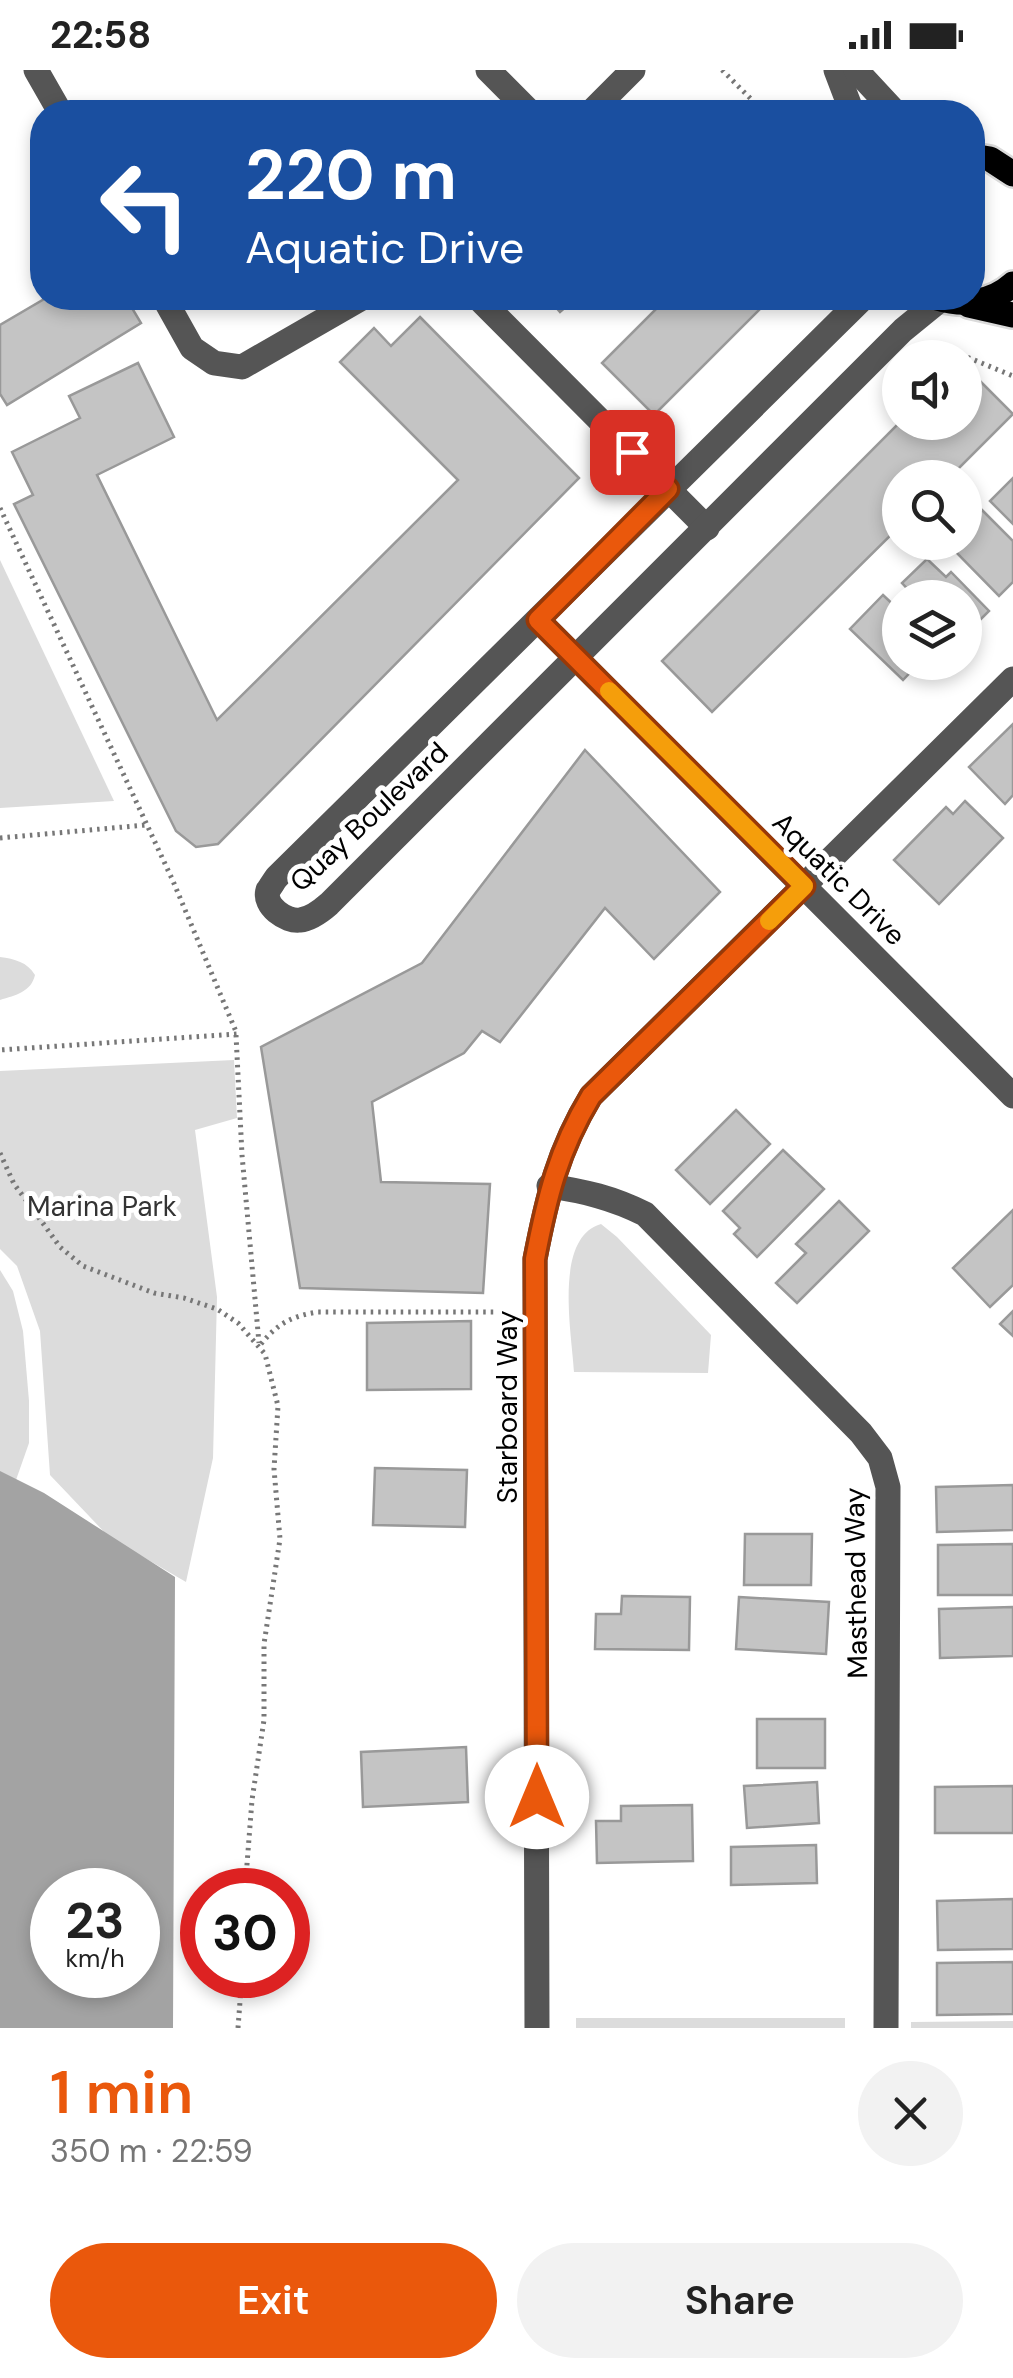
<!DOCTYPE html>
<meta charset="utf-8">
<style>
body{margin:0;font-family:"DM Sans",sans-serif;background:#f2f2f2;color:#222;height:100vh;display:flex;flex-direction:column;font-size:38px;white-space:nowrap}
*{box-sizing:border-box;margin:0}
p{font-size:32px;color:#767676}
.icon{flex:none;width:55px;height:55px;fill:none;stroke:currentColor;stroke-width:2;stroke-linecap:round;stroke-linejoin:round}
.map{position:relative;height:1958px;overflow:hidden}
.drawer{display:flex;flex-direction:column;background:#fff;flex:1}
.drawer>*{flex:none}
.top-card{position:absolute;left:30px;top:30px;width:955px;height:210px;border-radius:40px;box-shadow:0 5px 15px #0003;background:#1a4fa0;color:#fff;overflow:hidden}
.controls{position:absolute;left:882px;top:270px;display:grid;gap:20px}
.controls a{display:grid;place-items:center;width:100px;height:100px;border-radius:50%;background:#fff;box-shadow:0 5px 15px #0003;font-size:50px}
.speed{position:absolute;left:30px;top:1798px;display:flex;gap:20px;font-size:50px;font-weight:700;text-align:center}
.speed>*{display:grid;place-content:center;width:130px;height:130px;border-radius:50%;background:#fff;box-shadow:0 5px 15px #0003;line-height:1}
.speed small{font-size:25px;font-weight:400}
.speed .limit{border:15px solid #d22;background:#fff;color:#111}
.pin{position:absolute;display:grid;place-items:center;width:85px;height:85px;color:#fff;margin:-42px;border-radius:20px;box-shadow:0 5px 15px #0006}
.me{position:absolute;width:110px;margin:-55px;rotate:0deg;stroke-linejoin:round;filter:drop-shadow(0 0 8px #0008)}
.turn{display:flex;align-items:center;gap:35px;height:210px;padding:0 50px;font-size:45px}
.turn .icon{width:130px;height:130px;stroke-width:2.5}
.turn b{display:block;font-size:70px;line-height:85px}
.round{display:grid;place-items:center;flex:none;width:105px;height:105px;border-radius:52px;background:#f2f2f2}
.overview{display:flex;align-items:center;justify-content:space-between;height:170px;padding:0 50px}
h1{font-size:60px;font-weight:600;line-height:75px;color:#ea580c}
.cta{display:flex;gap:20px;margin-top:auto;padding:20px 50px}
.cta a{flex:1;height:115px;border-radius:60px;background:#ea580c;color:#fff;font-size:40px;font-weight:600;line-height:115px;text-align:center}
.cta a+a{background:#f2f2f2;color:#222}
.status{display:flex;justify-content:space-between;align-items:center;height:70px;padding:0 50px;background:#fff;direction:ltr}
.status svg{height:28px;fill:currentColor}
.map>svg:first-child{display:block}
.green{fill:#dcdcdc}
.water{fill:#a3a3a3;fill-rule:evenodd}
.building{fill:#c4c4c4;stroke:#999;stroke-width:2.5}
.lines{fill:none;stroke-linecap:round;stroke-linejoin:round}
.major-casing{stroke:#dbdbdb;stroke-width:30}
.path{stroke:#777;stroke-width:5;stroke-dasharray:2.5 5;stroke-linecap:butt}
.minor{stroke:#555;stroke-width:25}
.major{stroke:#000;stroke-width:25}
.route-casing{stroke:#983908;stroke-width:25}
.route{stroke:#ea580c;stroke-width:18}
.slow{stroke:#f59e0b;stroke-width:18}
.labels{text-anchor:middle;dominant-baseline:central;stroke-width:10;stroke-linejoin:round;paint-order:stroke}
.street-label{font-size:28px;fill:#000;stroke:#fff}
.park-label{font-size:28px;fill:#333;stroke:#fff}
</style>
<div class="status"><b>22:58</b><svg viewBox="0 0 49 12"><path d="M0 12V9h3v3zM5 12V6h3v6zM10 12V3h3v9zM15 12V0h3v12zM26 1h20v11H26zM47 4h2v5h-2z"/></svg></div>
<div class="map">
<svg width="1013" height="1958" viewBox="0 0 1013 1958">
<rect width="100%" height="100%" fill="#fff"/>
<g class="green">
<path d="M0 490 114 731 0 738Z"/>
<path d="M0 887C15 889 27 892 35 905 31 922 16 925 0 930Z"/>
<path d="M234 990 237 1048 195 1060 217 1227 213 1388 186 1512 109 1467 50 1405 40 1261 17 1196 0 1179V1001Z"/>
<path d="M601 1154 617 1167 711 1265 708 1303 574 1302C572 1264 553 1168 601 1154Z"/>
<path d="M0 1200 13 1221 23 1261 29 1331V1373L16 1410 0 1402Z"/>
<rect x="576" y="1948" width="269" height="10"/>
<path d="M1013 1951V1958H911V1952Z"/>
</g>
<path class="water" d="M0 1401 44 1423 175 1507 173 1958H0ZM52 1820H138V1905H52Z"/>
<g class="building">
<path d="M46 228H126L141 253 7 335 0 324V255Z"/>
<path d="M548 228H576L560 242Z"/>
<path d="M667 228H771L654 345 602 293Z"/>
<path d="M420 247 579 408 218 774 196 777 176 761 14 434 33 425 12 382 80 348 69 326 138 293 174 367 97 405 217 650 458 410 340 292 374 258 391 276Z"/>
<path d="M965 296 1013 344 949 408H900V456L712 642 662 591 900 352H965Z"/>
<path d="M1013 408V454L990 431Z"/>
<path d="M982 440 1013 471V512L999 526 948 474 965 472V457Z"/>
<path d="M927 489 946 507 951 502 989 541 965 565V528H916L902 513Z"/>
<path d="M883 525 900 541V592H920L903 610 850 559Z"/>
<path d="M1013 654V725L1005 734 969 697Z"/>
<path d="M585 680 720 822 654 889 605 838 500 972 482 961 464 983 372 1032 381 1112 490 1114 483 1223 300 1218 261 977 422 893Z"/>
<path d="M965 731 1003 768 939 834 894 790 946 737 953 744Z"/>
<path d="M736 1040 770 1074 710 1134 676 1100Z"/>
<path d="M783 1080 824 1119 757 1187 734 1164 740 1158 723 1141Z"/>
<path d="M839 1131 869 1161 797 1233 776 1213 806 1183 796 1174Z"/>
<path d="M1013 1140V1215L990 1237 953 1198Z"/>
<path d="M1013 1241V1266L1000 1254Z"/>
<path d="M471 1251V1319L367 1320V1253Z"/>
<path d="M375 1398 467 1400 465 1457 373 1455Z"/>
<path d="M1013 1415V1460L937 1462 936 1417Z"/>
<path d="M745 1464H812L811 1515H744Z"/>
<path d="M1013 1474V1525H938V1475Z"/>
<path d="M622 1526 690 1527 689 1580 595 1579 596 1544H621Z"/>
<path d="M739 1527 829 1532 826 1584 736 1579Z"/>
<path d="M1013 1537V1586L940 1588 939 1539Z"/>
<rect x="757" y="1649" width="68" height="49"/>
<path d="M466 1677 468 1732 363 1737 361 1682Z"/>
<path d="M817 1712 819 1753 747 1758 744 1716Z"/>
<path d="M1013 1716V1763H935V1717Z"/>
<path d="M692 1735 693 1791 597 1793 596 1751H621V1736Z"/>
<path d="M816 1775 817 1813 731 1815V1777Z"/>
<path d="M1013 1829V1879L938 1880 937 1831Z"/>
<path d="M1013 1892V1944L937 1945V1893Z"/>
</g>
<g class="lines">
<defs>
<g id="major">
<path d="M972 86 990 89 1013 104"/>
<path d="M937 228C964 236 992 233 1013 214"/>
<path d="M969 235 1013 245"/>
</g>
</defs>
<use href="#major" class="major-casing"/>
<g class="path">
<path d="M722 0 764 42"/>
<path d="M933 273 1013 306"/>
<path d="M0 438 173 811 237 964 0 980"/>
<path d="M0 768 146 755"/>
<path d="M236 965 242 1085 259 1273"/>
<path d="M0 1083 14 1114 37 1145 60 1177 83 1196 154 1223 184 1228 217 1239 238 1253 265 1284 278 1336 274 1399 280 1469 264 1574V1650L252 1730 245 1820"/>
<path d="M261 1274C278 1253 292 1246 318 1242H509"/>
<path d="M238 1958 242 1905"/>
</g>
<g class="minor">
<path d="M36 0 60 42"/>
<path d="M488 0 530 42"/>
<path d="M836 0 852 42"/>
<path d="M856 0 895 42"/>
<path d="M591 42 633 0"/>
<path d="M164 228 192 278 214 293 242 297 362 228"/>
<path d="M478 228 707 458"/>
<path d="M863 228 277 807C276 808 269 819 268 820 263 836 286 852 300 850 311 849 321 841 329 834L903 260 941 229"/>
<path d="M538 550 1013 1026"/>
<path d="M549 1116C584 1121 613 1128 645 1144L861 1363 880 1388 888 1417 886 1958"/>
<path d="M537 1958 535 1189C547 1127 558 1080 591 1026L1013 609"/>
</g>
<use href="#major" class="major"/>
</g>
<g class="lines">
<defs>
<path id="route" d="M537 1727 535 1189C547 1127 558 1081 591 1026L804 816 538 550 668 419 632 382"/>
</defs>
<use href="#route" class="route-casing"/>
<use href="#route" class="route"/>
<path class="slow" d="M609 621 804 816 769 851"/>
</g>
<g class="labels">
<g class="street-label">
<text transform="translate(369 747) rotate(-43)">Quay Boulevard</text>
<text transform="translate(839 809) rotate(45)">Aquatic Drive</text>
<text transform="translate(507 1337) rotate(-90)">Starboard Way</text>
<text transform="translate(856 1513) rotate(-91)">Masthead Way</text>
</g>
<g class="park-label">
<text x="102" y="1136">Marina Park</text>
</g>
</g>
</svg>
<div class="controls">
<a><svg class="icon" aria-label="sound" viewBox="0 0 24 24"><path d="M4 9h4l5-4v14l-5-4H4zM17 9q2 3 0 6"/></svg></a>
<a><svg class="icon" aria-label="search" viewBox="0 0 24 24"><circle cx="10" cy="10" r="6"/><path d="M15 15l6 6"/></svg></a>
<a><svg class="icon" aria-label="layers" viewBox="0 0 24 24"><path d="M12 4l9 5-9 5-9-5zM3 14l9 5 9-5"/></svg></a>
</div>
<div class="speed"><div>23<small>km/h</small></div><div class="limit">30</div></div>
<div class="pin" style="left:632px;top:382px;background:#d93025"><svg class="icon" aria-label="arrive" viewBox="0 0 24 24"><path d="M6 21V4h12l-3 4 3 4H6"/></svg></div>
<svg class="me" style="left:537px;top:1727px" viewBox="-20 -20 40 40"><circle r="19" fill="#fff"/><path d="M0-13L10 11 0 6-10 11z" fill="#ea580c"/></svg>
<div class="top-card">
<div class="turn"><svg class="icon" aria-label="left" viewBox="0 0 24 24"><path d="M17 20v-9H6M10 6l-5 5 5 5"/></svg><div><b>220 m</b>Aquatic Drive</div></div>
</div>
</div>
<section class="drawer">
<div class="overview"><div><h1>1 min</h1><p>350 m · 22:59</p></div><a class="round"><svg class="icon" aria-label="close" viewBox="0 0 24 24"><path d="M6 6l12 12M18 6L6 18"/></svg></a></div>
<div class="cta"><a>Exit</a><a>Share</a></div>
</section>
